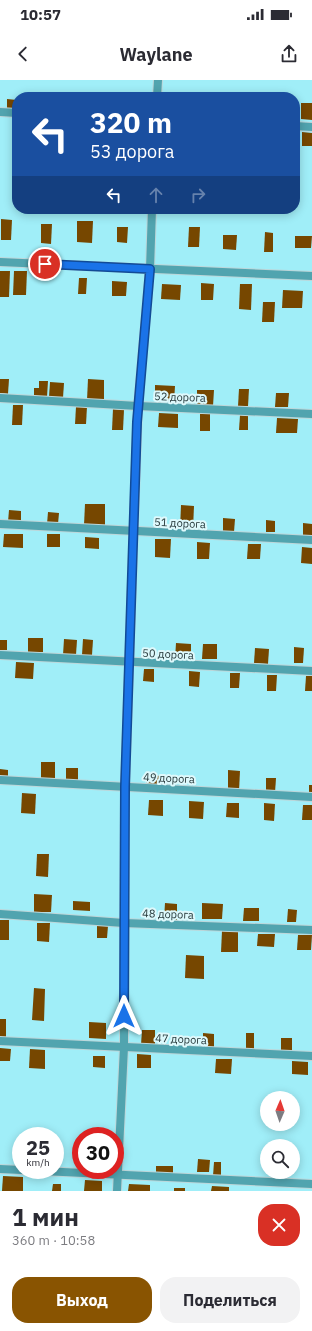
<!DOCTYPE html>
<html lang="ru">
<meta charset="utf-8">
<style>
body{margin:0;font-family:"IBM Plex Sans",sans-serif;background:#f2f2f3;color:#2b2b33;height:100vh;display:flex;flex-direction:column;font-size:15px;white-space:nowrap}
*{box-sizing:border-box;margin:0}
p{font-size:13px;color:#7c7c81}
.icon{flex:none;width:22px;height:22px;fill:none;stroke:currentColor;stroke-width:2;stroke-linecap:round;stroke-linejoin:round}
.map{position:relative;height:1111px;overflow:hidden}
.panel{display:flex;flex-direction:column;background:#fff;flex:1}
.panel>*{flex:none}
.banner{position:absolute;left:12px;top:12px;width:288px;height:122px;border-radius:16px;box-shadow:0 2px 10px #0003;background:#1a4fa0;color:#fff;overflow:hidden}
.needle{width:26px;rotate:2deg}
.tools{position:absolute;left:260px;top:1011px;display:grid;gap:8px}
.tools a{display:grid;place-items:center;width:40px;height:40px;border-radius:50%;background:#fff;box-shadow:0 2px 10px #0003;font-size:20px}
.speed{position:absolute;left:12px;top:1047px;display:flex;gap:8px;font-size:20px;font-weight:700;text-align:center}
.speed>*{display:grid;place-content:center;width:52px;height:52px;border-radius:50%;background:#fff;box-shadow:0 2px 10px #0003;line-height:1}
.speed small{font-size:10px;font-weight:400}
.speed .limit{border:6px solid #d22;background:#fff;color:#111}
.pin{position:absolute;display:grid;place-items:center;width:34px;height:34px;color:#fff;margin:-17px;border:2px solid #fff;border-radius:50%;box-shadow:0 1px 4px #0007}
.me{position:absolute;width:44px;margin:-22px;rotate:0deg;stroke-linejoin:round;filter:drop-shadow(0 0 3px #0008)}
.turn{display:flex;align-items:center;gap:14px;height:84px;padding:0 12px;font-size:18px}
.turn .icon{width:52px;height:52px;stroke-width:2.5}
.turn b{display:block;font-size:28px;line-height:34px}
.lanes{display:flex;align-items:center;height:38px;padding:0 12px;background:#0003;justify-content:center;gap:20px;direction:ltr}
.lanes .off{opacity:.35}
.round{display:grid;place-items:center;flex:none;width:42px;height:42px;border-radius:16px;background:#f2f2f3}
.overview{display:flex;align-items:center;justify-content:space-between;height:68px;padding:0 12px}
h1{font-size:24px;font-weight:700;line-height:30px}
.primary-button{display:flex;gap:8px;margin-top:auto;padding:8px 12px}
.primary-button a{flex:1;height:46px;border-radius:16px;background:#895401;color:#fff;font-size:16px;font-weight:700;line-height:46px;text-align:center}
.primary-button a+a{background:#f2f2f3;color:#2b2b33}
.status{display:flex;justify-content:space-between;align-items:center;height:28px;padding:0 20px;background:#fff;direction:ltr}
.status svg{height:11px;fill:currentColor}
header{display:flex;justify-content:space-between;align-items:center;height:52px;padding:0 12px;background:#fff;font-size:18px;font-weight:700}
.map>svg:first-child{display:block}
.green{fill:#a0eef8;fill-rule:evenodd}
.building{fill:#764700}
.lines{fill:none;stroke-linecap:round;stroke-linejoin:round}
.street-casing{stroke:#bdd6d9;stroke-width:10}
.street{stroke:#51a4af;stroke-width:8}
.route-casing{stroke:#114b97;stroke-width:10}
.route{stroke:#1a73e8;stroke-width:7}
.labels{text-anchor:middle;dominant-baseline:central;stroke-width:4;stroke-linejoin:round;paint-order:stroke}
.street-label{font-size:11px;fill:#26383a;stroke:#def9fc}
</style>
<div class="status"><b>10:57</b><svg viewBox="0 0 49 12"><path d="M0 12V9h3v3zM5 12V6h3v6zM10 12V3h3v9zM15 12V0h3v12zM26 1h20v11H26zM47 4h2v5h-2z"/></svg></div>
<header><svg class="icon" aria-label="back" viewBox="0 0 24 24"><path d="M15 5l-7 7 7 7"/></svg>Waylane<svg class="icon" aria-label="share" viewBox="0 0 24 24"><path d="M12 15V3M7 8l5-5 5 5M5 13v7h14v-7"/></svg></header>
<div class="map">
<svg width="312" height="1111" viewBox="0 0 312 1111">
<rect width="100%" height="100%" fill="#def9fc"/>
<path class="green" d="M0 0H312V1111H0ZM17 17H295V129H17ZM267 1018H293V1044H267ZM21 1056H55V1090H21ZM81 1056H115V1090H81ZM267 1066H293V1092H267Z"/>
<g class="building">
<path d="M7 19 17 20V30L7 29Z"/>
<path d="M301 23H312V40L301 39Z"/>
<path d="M302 52 312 53V66H302Z"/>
<path d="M1 139 12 140 11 160H1Z"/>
<path d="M77 141H93L92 163 77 162Z"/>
<path d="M41 144H52L51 164 41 163Z"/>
<path d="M117 147H128L127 163 117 162Z"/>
<path d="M189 147H200L199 167H188Z"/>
<path d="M265 152 273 153V172H264Z"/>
<path d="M223 155H237L236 170 223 169Z"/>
<path d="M295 156H312L311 168H295Z"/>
<path d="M0 191H10L9 217H0Z"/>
<path d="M14 191H27L26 215H13Z"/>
<path d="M79 198H87L86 214H78Z"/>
<path d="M112 201 127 202 126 216H112Z"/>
<path d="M201 203 214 204 213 220H201Z"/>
<path d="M162 204 181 205 180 220 161 219Z"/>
<path d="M240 204H252L251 230 239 229Z"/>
<path d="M283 210 303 211 302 228H282Z"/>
<path d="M263 222H275L274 242H262Z"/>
<path d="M0 299H9L8 314 0 313Z"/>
<path d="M88 299 104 300V320H87Z"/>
<path d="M39 301H48L47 317H34V308H39Z"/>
<path d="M50 302 64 303 63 318 49 317Z"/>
<path d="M155 305 175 306 174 322 155 321Z"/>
<path d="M239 309H249L248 326H238Z"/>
<path d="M197 310H214L213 326 197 325Z"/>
<path d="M276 313H289L288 327H275Z"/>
<path d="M13 325H23L22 345H12Z"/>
<path d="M76 327H87L86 344H75Z"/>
<path d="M113 329 124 330 123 350H112Z"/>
<path d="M159 333 178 334V348L158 347Z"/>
<rect x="200" y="334" width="10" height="17"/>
<path d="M240 335 248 336V350H239Z"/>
<path d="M277 338 298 339 297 353H276Z"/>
<path d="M85 424H105V446L84 445Z"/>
<path d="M181 425 194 426 193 449H180Z"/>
<path d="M9 430 21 431V442H8Z"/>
<path d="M48 432 59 433 58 444H47Z"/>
<path d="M223 438 235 439 234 452H223Z"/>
<path d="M266 440 275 441V452H266Z"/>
<path d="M303 443 312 444V458L303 457Z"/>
<path d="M4 454H23V468L3 467Z"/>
<rect x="47" y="454" width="13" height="13"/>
<path d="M85 457 99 458V469L85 468Z"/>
<path d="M155 459H171L170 478 155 477Z"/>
<path d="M197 462 210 463 209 479H197Z"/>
<path d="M248 464H261L260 479H247Z"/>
<path d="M302 467 312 468V484L301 483Z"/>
<rect x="28" y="558" width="15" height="14"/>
<path d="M64 559 77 560 76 575H63Z"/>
<path d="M83 559 93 560 92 575H82Z"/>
<rect x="0" y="560" width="7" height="10"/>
<path d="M176 563 191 564V579L175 578Z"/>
<path d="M203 564H217V579H202Z"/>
<path d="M294 567 304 568 303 583H294Z"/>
<path d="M255 568 269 569 268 584 254 583Z"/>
<path d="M16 582 34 583 33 599 15 598Z"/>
<path d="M144 589H154V602L143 601Z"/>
<path d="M189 591 200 592 199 607 189 606Z"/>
<path d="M230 593H240L239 608H230Z"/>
<path d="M267 595H277L276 611H267Z"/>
<path d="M306 596H312V611H305Z"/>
<path d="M41 682H55V701L41 700Z"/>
<rect x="66" y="688" width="12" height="14"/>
<path d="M0 689 8 690V699H0Z"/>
<path d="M228 690 240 691 239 711 228 710Z"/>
<path d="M147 695 162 696 161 708 146 707Z"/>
<path d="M266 698H276L275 713 266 712Z"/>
<rect x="309" y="705" width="3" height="10"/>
<path d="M22 713 36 714 35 734 21 733Z"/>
<path d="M149 720H163V736L148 735Z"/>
<path d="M189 721 204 722 203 739 189 738Z"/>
<path d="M227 723H239V738L226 737Z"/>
<path d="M264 723 275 724 274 741 264 740Z"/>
<path d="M303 725H312V740H302Z"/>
<path d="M37 774H49L48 797 36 796Z"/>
<path d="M34 814 52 815 51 832H34Z"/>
<path d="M73 821 90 822V831L73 830Z"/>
<path d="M165 823 177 824V840L164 839Z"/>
<path d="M202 823 223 824 222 839H202Z"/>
<path d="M244 828H259V841H243Z"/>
<path d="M288 829 297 830 296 842H287Z"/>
<rect x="0" y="840" width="9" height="20"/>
<path d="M37 843H50L49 862 37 861Z"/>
<path d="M97 845 108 846 107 858H97Z"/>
<path d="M222 851 238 852V872H221Z"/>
<path d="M258 854H275L274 867 257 866Z"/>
<path d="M298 855H312L311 870H297Z"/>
<path d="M186 875 204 876V899L185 898Z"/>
<path d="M34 908 45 909 44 941 32 940Z"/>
<rect x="0" y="939" width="6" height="18"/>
<path d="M89 942 106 943V959L89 958Z"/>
<path d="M142 950H155V965H141Z"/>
<path d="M203 953 214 954V968H203Z"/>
<path d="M246 953H254V970L246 969Z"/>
<path d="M281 958H292V972L281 971Z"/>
<path d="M0 968 11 969 10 981H0Z"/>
<path d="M30 969 45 970V989L29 988Z"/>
<path d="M137 974 151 975V988H137Z"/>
<path d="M93 976H105V988L93 987Z"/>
<path d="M216 979H232L231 994 215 993Z"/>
<path d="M292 981 308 982V995L292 994Z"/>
<path d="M198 1079 210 1080 209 1092H197Z"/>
<path d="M214 1082H221V1096H213Z"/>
<rect x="156" y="1086" width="17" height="9"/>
<path d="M3 1096 23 1097V1111H2Z"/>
<path d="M85 1100 102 1101V1111H84Z"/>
<path d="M53 1104H61V1111H52Z"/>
<path d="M129 1104 150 1105V1111H128Z"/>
<path d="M212 1106 229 1107V1111H211Z"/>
<rect x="174" y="1108" width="11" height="3"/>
</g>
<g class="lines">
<defs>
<g id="street">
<path d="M157 17 158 0"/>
<path d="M0 32 17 33"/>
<path d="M295 46 312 47"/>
<path d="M0 182 312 196"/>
<path d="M0 318 138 326 312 334"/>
<path d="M0 444 312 460"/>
<path d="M0 575 312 591"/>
<path d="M0 700 312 717"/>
<path d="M0 834 124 843 312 850"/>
<path d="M0 961 312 976"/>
<path d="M0 1089 312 1104"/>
<path d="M117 1111 124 967 125 707 138 326 150 189 152 129"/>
</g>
</defs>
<use href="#street" class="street-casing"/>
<use href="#street" class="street"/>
</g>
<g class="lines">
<defs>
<path id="route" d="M45 184 150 189 137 342 125 707 124 936"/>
</defs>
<use href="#route" class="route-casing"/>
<use href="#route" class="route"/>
</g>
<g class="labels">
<g class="street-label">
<text transform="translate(180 317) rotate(2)">52 дорога</text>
<text transform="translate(180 443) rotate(3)">51 дорога</text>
<text transform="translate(168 574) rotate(3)">50 дорога</text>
<text transform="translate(169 698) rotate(3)">49 дорога</text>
<text transform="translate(168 834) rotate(2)">48 дорога</text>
<text transform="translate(181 959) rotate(3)">47 дорога</text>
</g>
</g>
</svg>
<div class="tools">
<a><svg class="needle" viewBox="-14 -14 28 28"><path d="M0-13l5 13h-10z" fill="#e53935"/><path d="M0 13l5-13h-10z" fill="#7c7c81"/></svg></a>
<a><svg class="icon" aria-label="search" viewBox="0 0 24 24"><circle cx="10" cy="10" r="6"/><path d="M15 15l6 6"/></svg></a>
</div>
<div class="speed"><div>25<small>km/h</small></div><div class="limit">30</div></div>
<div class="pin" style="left:45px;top:184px;background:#d93025"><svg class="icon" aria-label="arrive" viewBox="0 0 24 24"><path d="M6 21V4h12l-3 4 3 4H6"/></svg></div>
<svg class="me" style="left:124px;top:936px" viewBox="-20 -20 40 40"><path d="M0-17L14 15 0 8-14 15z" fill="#1a73e8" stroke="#fff" stroke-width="4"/></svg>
<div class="banner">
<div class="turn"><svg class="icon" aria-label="left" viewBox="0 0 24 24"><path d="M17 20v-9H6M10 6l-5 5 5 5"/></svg><div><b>320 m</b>53 дорога</div></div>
<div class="lanes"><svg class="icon" aria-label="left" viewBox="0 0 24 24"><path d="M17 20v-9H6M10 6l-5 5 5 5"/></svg><svg class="icon off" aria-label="ahead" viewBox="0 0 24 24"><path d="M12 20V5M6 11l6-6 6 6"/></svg><svg class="icon off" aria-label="right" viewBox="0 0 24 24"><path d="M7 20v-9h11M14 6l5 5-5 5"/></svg></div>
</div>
</div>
<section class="panel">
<div class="overview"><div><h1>1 мин</h1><p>360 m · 10:58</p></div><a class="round" style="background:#d93025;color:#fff"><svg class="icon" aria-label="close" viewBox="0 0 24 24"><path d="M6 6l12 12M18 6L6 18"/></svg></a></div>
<div class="primary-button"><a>Выход</a><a>Поделиться</a></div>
</section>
